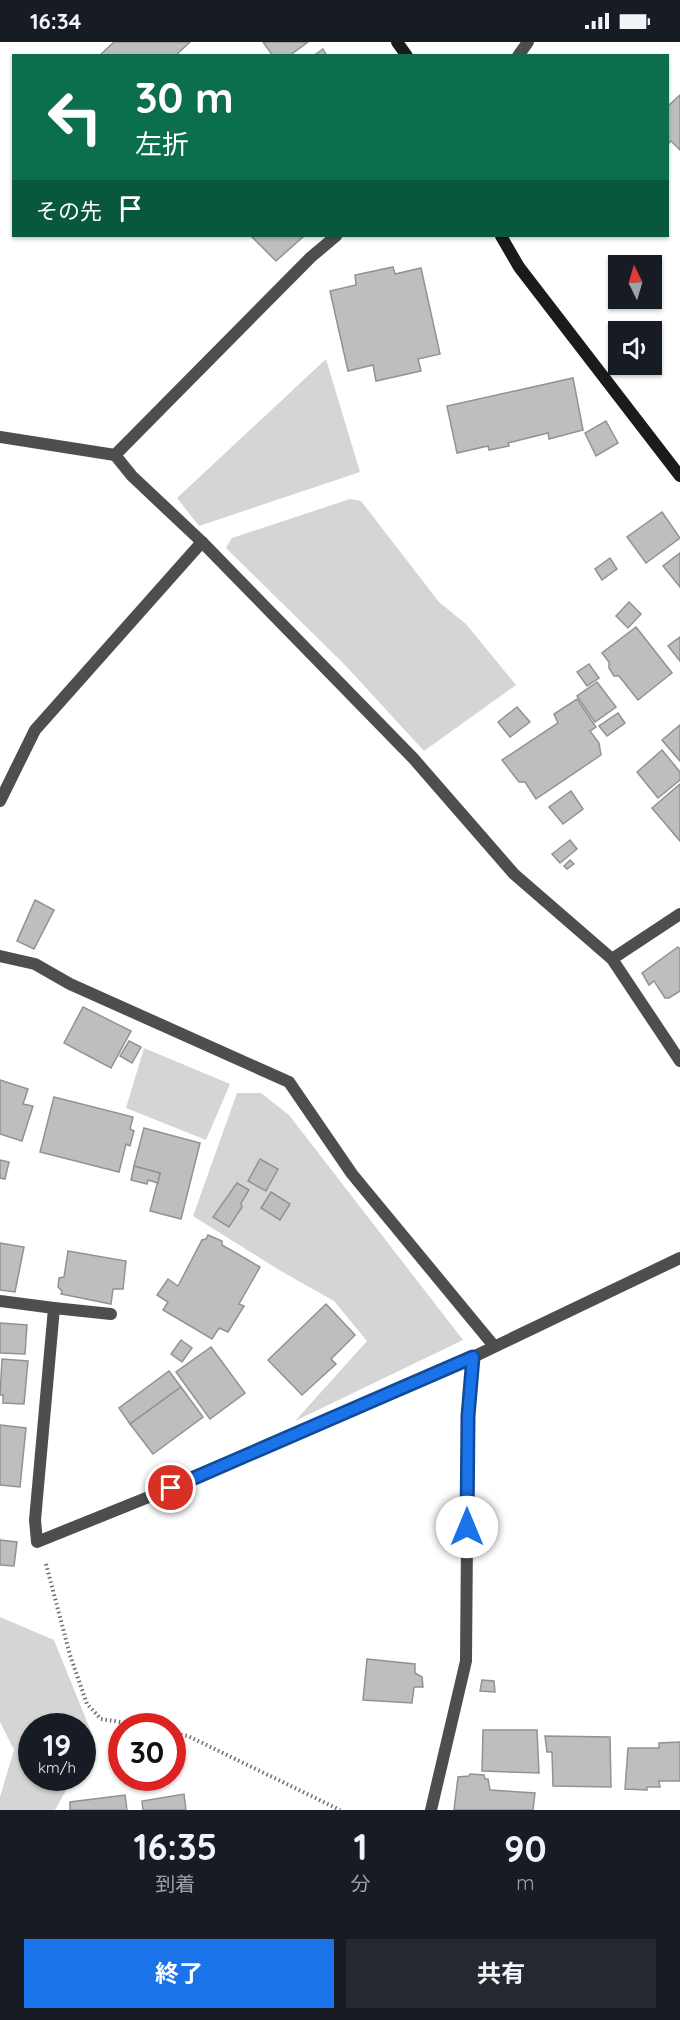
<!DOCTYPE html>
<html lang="ja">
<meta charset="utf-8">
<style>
body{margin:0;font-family:Quicksand,"Noto Sans JP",sans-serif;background:#242831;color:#f1f3f6;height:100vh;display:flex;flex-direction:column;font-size:22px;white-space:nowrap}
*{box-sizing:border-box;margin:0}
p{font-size:20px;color:#9ea1a6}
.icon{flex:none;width:33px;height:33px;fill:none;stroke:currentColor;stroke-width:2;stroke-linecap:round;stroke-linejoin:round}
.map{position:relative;height:1768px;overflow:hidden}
.drawer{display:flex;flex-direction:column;background:#171b24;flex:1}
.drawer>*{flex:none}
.banner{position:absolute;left:12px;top:12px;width:657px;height:183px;border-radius:0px;box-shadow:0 2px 4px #0004;background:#0b6e4f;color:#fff;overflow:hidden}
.needle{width:39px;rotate:355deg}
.buttons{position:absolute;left:608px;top:213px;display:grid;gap:12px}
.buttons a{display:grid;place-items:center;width:54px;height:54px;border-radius:0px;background:#171b24;box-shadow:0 2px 4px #0004;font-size:30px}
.speed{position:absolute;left:18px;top:1671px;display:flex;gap:12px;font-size:30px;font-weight:700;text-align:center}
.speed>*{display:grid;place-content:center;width:78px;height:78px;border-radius:50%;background:#171b24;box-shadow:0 2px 4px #0004;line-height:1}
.speed small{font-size:15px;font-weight:400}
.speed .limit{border:9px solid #d22;background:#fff;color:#111}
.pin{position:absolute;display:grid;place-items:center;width:51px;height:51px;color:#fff;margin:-26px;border:3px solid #fff;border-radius:50%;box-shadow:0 2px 6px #0007}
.me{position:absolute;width:66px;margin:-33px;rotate:0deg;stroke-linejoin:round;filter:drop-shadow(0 0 4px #0008)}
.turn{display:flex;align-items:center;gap:21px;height:126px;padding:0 24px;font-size:27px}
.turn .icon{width:78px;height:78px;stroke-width:2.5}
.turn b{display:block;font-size:42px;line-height:51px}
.then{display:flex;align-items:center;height:57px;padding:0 24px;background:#0003;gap:12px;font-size:22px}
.eta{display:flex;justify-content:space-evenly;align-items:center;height:102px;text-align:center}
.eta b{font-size:36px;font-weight:700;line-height:42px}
.button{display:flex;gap:12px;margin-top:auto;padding:12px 24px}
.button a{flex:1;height:69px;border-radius:0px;background:#1a73e8;color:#fff;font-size:24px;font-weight:700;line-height:69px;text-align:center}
.button a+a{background:#242831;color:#f1f3f6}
.status{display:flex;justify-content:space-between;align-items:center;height:42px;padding:0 30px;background:#171b24;direction:ltr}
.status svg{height:16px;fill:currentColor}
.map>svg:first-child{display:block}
.green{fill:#d5d5d5}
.building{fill:#bebebe;stroke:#929292;stroke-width:1.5}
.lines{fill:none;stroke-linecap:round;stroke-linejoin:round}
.path{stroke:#707070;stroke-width:4;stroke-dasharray:1.5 3;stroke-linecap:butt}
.street{stroke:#4e4e4e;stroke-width:12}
.secondary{stroke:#1b1b1b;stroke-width:12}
.route-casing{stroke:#114b97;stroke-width:15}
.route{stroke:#1a73e8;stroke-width:10}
</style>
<div class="status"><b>16:34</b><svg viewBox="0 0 49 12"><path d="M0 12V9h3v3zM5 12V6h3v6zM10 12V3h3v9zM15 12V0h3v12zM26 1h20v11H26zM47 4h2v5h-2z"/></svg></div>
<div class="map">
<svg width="680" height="1768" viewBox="0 0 680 1768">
<rect width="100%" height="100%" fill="#fff"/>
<g class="green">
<path d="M326 317 360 430 199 484 177 456Z"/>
<path d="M350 457 361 459 439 560 466 582 516 643 424 709 345 623 226 506 232 496Z"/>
<path d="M144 1006 230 1042 206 1098 126 1066Z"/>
<path d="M237 1051H261L289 1073 463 1298 295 1379 367 1299 334 1259 279 1228 193 1174Z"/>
<path d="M0 1575 54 1598 94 1697 83 1718 82 1684H32V1736H73L55 1768H0V1755L14 1708 0 1680Z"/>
</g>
<g class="building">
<path d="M114 0H190L175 14H99Z"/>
<path d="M263 0H308L289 14H273Z"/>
<path d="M323 7 327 14H313Z"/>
<path d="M680 53V108L671 99 668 102V64Z"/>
<path d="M251 194H304L276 219Z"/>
<path d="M393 225 395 232 421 226 440 312 418 317 421 329 376 339 373 323 348 329 330 249 356 243 355 233Z"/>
<path d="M573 336 583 388 549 397 548 391 508 401 509 404 489 408 488 404 457 411 447 364Z"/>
<path d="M606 379 618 401 596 414 585 391Z"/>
<path d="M662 470 680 496 646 521 627 495Z"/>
<path d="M680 511V545L663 524Z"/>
<path d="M610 516 617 527 602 538 595 527Z"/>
<path d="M629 560 641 572 628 586 616 574Z"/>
<path d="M636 585 672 631 638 658 619 634H614L609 626V620L602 611Z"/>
<path d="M680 595V619L668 604Z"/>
<path d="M589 622 599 636 587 644 577 630Z"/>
<path d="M597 640 616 665 595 680 577 654Z"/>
<path d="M577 657 596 685 590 689 599 701 601 713 536 757 525 740H519L502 718 558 681 554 672Z"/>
<path d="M517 665 530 680 510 695 498 680Z"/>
<path d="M618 671 625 681 607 694 599 684Z"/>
<path d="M680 683V719L662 698Z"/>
<path d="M662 708 680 730V738L658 756 637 730Z"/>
<path d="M680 742V799L652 766Z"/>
<path d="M571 749 583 767 563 782 549 765Z"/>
<path d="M570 798 577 807 560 821 552 812Z"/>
<path d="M570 818 574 822 567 827 564 824Z"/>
<path d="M35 858 54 868 34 907 17 899Z"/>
<path d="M678 905 680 907V949L669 956H665L654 939 649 943 642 931Z"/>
<path d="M83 965 131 989 111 1026 64 1001Z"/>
<path d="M129 999 141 1005 132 1021 120 1014Z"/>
<path d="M0 1038 28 1047 23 1062 33 1064 22 1099 0 1092Z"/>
<path d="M54 1055 133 1075 130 1087 134 1089 130 1104 126 1102 119 1130 40 1110Z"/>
<path d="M144 1086 200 1101 181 1177 150 1169 160 1131 134 1124Z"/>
<path d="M260 1117 278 1127 266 1149 248 1139Z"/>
<path d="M0 1118 9 1120 5 1137 0 1136Z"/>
<path d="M134 1124 160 1131 158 1141 148 1138 147 1142 131 1138Z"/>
<path d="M237 1141 249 1148 241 1161 242 1165 229 1185 213 1175Z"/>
<path d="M271 1150 290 1162 280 1178 261 1166Z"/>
<path d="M208 1193 222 1199V1203L260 1225 239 1262 244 1264 228 1290 219 1286 212 1297 163 1268 168 1260 157 1253 168 1237 178 1244 202 1198 206 1197Z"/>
<path d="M0 1201 24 1205 15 1250 0 1248Z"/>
<path d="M68 1209 126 1219 123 1247H113L111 1262 61 1252 62 1249 58 1245 59 1236 64 1235Z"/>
<path d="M326 1262 355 1293 331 1317 336 1322 302 1353 268 1318Z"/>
<path d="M0 1281 27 1283 25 1312 0 1311Z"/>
<path d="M181 1298 192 1306 182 1320 171 1312Z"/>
<path d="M211 1305 245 1351 210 1377 176 1330Z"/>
<path d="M2 1317 28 1319 24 1362 3 1361V1353H0Z"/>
<path d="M169 1329 181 1345 130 1382 119 1366Z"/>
<path d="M181 1345 203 1375 153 1412 130 1382Z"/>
<path d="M0 1383 26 1386 20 1445 0 1443Z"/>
<path d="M0 1498 17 1500 14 1524 0 1523Z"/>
<path d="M367 1617 415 1622V1631L422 1635 423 1645H414L412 1661 363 1658Z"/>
<path d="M482 1638 494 1639 495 1650 480 1649Z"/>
<path d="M483 1688H537L539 1731 482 1729Z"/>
<path d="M545 1694 610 1695 611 1745 553 1744 552 1710H547Z"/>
<path d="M680 1700V1739H659L660 1745H647V1748L625 1747 628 1706H659V1701Z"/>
<path d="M470 1732 484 1733 485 1737H488L490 1748 535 1751 533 1768H454L458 1735 469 1734Z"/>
<path d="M184 1752 186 1768H143L142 1759Z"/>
<path d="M125 1753 127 1768H70V1760Z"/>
</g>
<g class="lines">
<g class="path">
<path d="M46 1522 70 1613 87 1662 101 1677 147 1684"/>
<path d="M172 1691 188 1694 340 1768"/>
</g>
<g class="street">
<path d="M518 14 528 0"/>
<path d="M0 395 115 413 311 215 336 194"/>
<path d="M115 413 132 434 202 500 413 716 514 832 612 917 680 1019"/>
<path d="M0 759 35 688 202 500"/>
<path d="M0 914 35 922 70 942 289 1040 352 1132 494 1304"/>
<path d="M612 917 680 872"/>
<path d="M0 1259 54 1266 35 1478 37 1500 171 1446 473 1315 680 1216"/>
<path d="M54 1266 111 1272"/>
<path d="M431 1768 466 1619 468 1374 473 1315"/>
</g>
<g class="secondary">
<path d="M397 0 407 14"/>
<path d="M501 194 519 225 680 434"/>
</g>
</g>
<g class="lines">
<defs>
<path id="route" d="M171 1446 473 1315 468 1374 467 1485"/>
</defs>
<use href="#route" class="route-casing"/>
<use href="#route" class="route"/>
</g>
</svg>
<div class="buttons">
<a><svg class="needle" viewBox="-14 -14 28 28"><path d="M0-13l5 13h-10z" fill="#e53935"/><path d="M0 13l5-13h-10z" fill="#9ea1a6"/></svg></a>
<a><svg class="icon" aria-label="sound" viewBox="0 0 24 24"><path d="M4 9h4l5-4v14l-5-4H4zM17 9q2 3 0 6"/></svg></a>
</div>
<div class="speed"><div>19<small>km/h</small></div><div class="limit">30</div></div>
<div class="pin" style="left:171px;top:1446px;background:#d93025"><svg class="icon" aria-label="arrive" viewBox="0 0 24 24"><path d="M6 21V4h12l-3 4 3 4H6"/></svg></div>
<svg class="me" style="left:467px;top:1485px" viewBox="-20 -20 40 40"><circle r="19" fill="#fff"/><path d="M0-13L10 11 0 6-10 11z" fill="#1a73e8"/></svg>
<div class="banner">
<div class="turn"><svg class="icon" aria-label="left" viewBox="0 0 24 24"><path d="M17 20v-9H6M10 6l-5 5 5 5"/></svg><div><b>30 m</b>左折</div></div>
<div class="then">その先<svg class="icon" aria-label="arrive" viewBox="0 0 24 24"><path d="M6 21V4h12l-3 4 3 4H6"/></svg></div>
</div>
</div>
<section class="drawer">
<div class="eta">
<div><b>16:35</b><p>到着</p></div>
<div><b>1</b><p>分</p></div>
<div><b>90</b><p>m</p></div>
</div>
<div class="button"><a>終了</a><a>共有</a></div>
</section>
